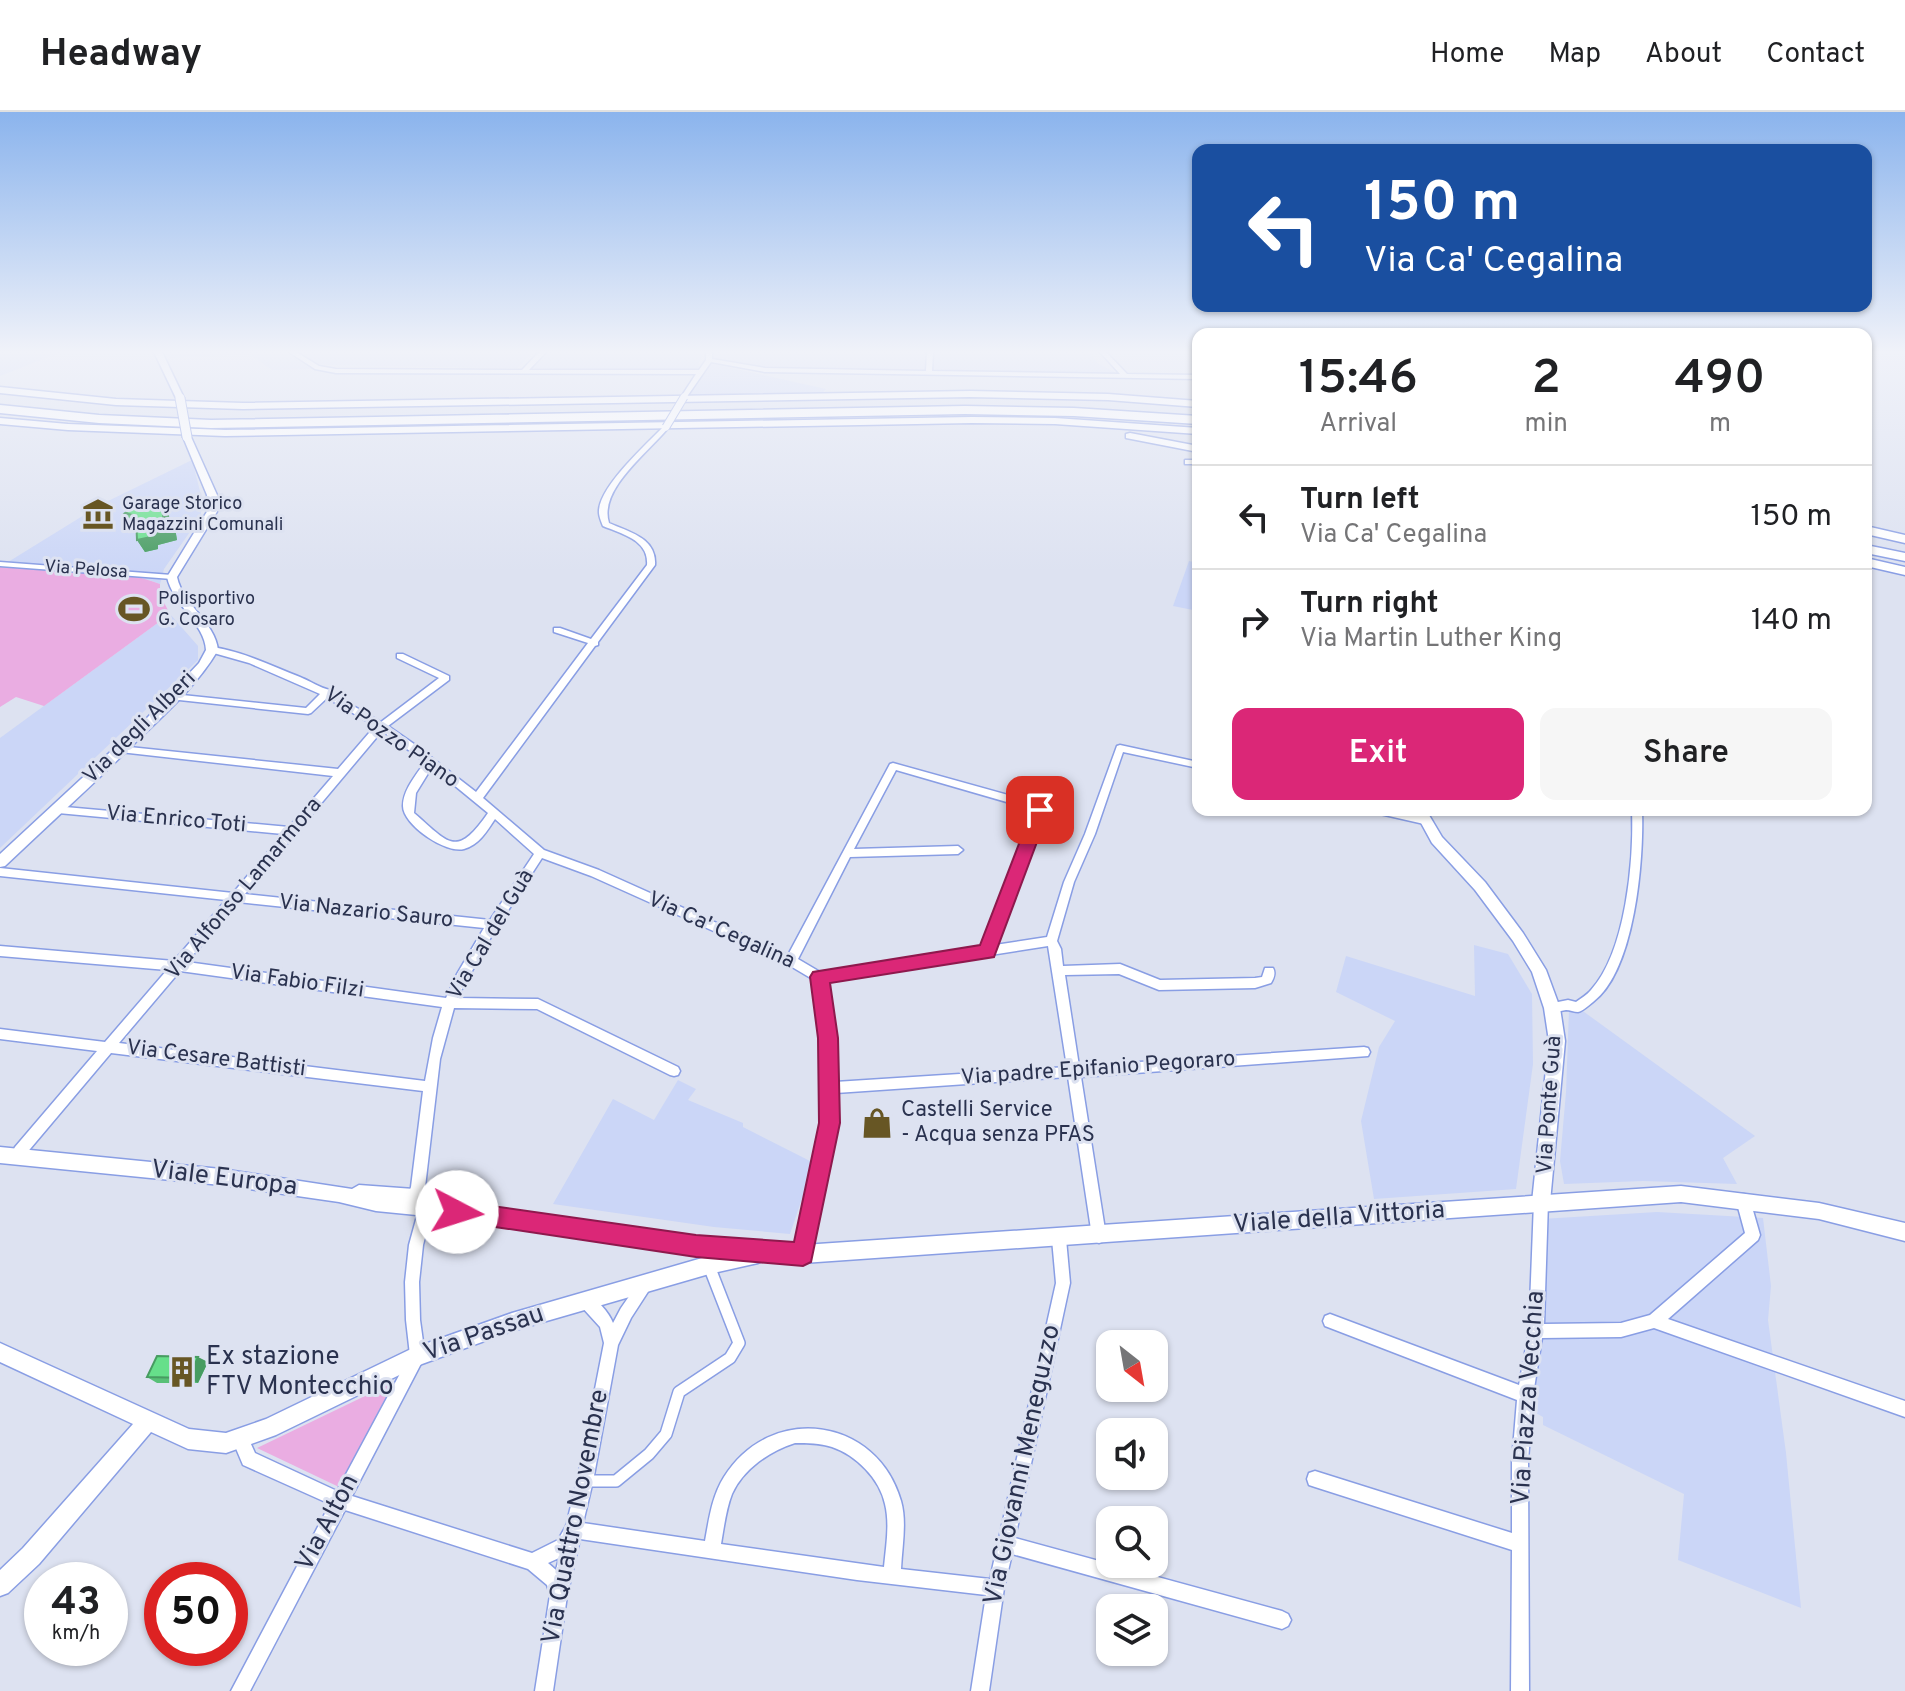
<!DOCTYPE html>
<meta charset="utf-8">
<style>
body{margin:0;font-family:Overpass,sans-serif;background:#f6f6f6;color:#202124;height:100vh;display:flex;flex-direction:column;font-size:30px;white-space:nowrap}
*{box-sizing:border-box;margin:0}
p{font-size:26px;color:#757577}
.icon{flex:none;width:44px;height:44px;fill:none;stroke:currentColor;stroke-width:2;stroke-linecap:round;stroke-linejoin:round}
.map{position:relative;flex:1;overflow:hidden}
.panel{position:absolute;left:1192px;top:216px;width:680px;height:488px;display:flex;flex-direction:column;background:#fff;border-radius:16px;box-shadow:0 2px 6px #0004}
.panel>*{flex:none}
.hud{position:absolute;left:1192px;top:32px;width:680px;height:168px;border-radius:16px;box-shadow:0 2px 6px #0004;background:#1a4fa0;color:#fff;overflow:hidden}
.needle{width:52px;rotate:149deg}
.fabs{position:absolute;left:1096px;top:1218px;display:grid;gap:16px}
.fabs a{display:grid;place-items:center;width:72px;height:72px;border-radius:16px;background:#fff;box-shadow:0 2px 6px #0004;font-size:40px}
.speed{position:absolute;left:24px;top:1450px;display:flex;gap:16px;font-size:40px;font-weight:700;text-align:center}
.speed>*{display:grid;place-content:center;width:104px;height:104px;border-radius:50%;background:#fff;box-shadow:0 2px 6px #0004;line-height:1}
.speed small{font-size:20px;font-weight:400}
.speed .limit{border:12px solid #d22;background:#fff;color:#111}
.pin{position:absolute;display:grid;place-items:center;width:68px;height:68px;color:#fff;margin:-34px;border-radius:16px;box-shadow:0 4px 12px #0006}
.me{position:absolute;width:88px;margin:-44px;rotate:95deg;stroke-linejoin:round;filter:drop-shadow(0 0 6px #0008)}
.turn{display:flex;align-items:center;gap:28px;height:168px;padding:0 40px;font-size:36px}
.turn .icon{width:104px;height:104px;stroke-width:2.5}
.turn b{display:block;font-size:56px;line-height:68px}
.eta{display:flex;justify-content:space-evenly;align-items:center;height:136px;text-align:center}
.eta b{font-size:48px;font-weight:600;line-height:56px}
.button{display:flex;gap:16px;margin-top:auto;padding:16px 40px}
.button a{flex:1;height:92px;border-radius:16px;background:#db2777;color:#fff;font-size:32px;font-weight:600;line-height:92px;text-align:center}
.button a+a{background:#f6f6f6;color:#202124}
ul{padding:0;list-style:none}
li{display:flex;align-items:center;gap:24px;height:104px;padding:0 40px;border-top:2px solid #e0e0e0}
li div{flex:1}
li b{display:block;font-size:30px}
li em{font-style:normal}
header{display:flex;align-items:center;gap:48px;box-sizing:border-box;height:112px;padding:0 40px;background:#fff;border-bottom:2px solid #e0e0e0}
header strong{font-size:38px}
nav{display:flex;gap:44px;margin-inline-start:auto;font-size:28px}
.map>svg:first-child{display:block}
.built{fill:#cbd6f7}
.green{fill:#eaade2}
.lines{fill:none;stroke-linecap:round;stroke-linejoin:round}
.pedestrian-casing{stroke:#899ee4;stroke-width:14}
.minor-casing{stroke:#899ee4;stroke-width:3}
.tertiary-casing{stroke:#899ee4;stroke-width:3}
.secondary-casing{stroke:#899ee4;stroke-width:3}
.trunk-casing{stroke:#899ee4;stroke-width:3}
.motorway-casing{stroke:#899ee4;stroke-width:3}
.pedestrian{stroke:#fff;stroke-width:11}
.minor{fill:#fff;fill-rule:evenodd}
.tertiary{fill:#fff;fill-rule:evenodd}
.secondary{fill:#fff;fill-rule:evenodd}
.trunk{fill:#fff;fill-rule:evenodd}
.motorway{fill:#fff;fill-rule:evenodd}
.minor-bridge-casing{stroke:#899ee4;stroke-width:9;stroke-linecap:butt}
.tertiary-bridge-casing{stroke:#899ee4;stroke-width:11;stroke-linecap:butt}
.minor-bridge{stroke:#fff;stroke-width:7}
.tertiary-bridge{stroke:#fff;stroke-width:9}
.wall{fill:#58c077}
.shaded-wall{fill:#479c61}
.building{fill:#66df8a;stroke:#479c61;stroke-width:2}
.route{fill:#db2777;stroke:#8e194d;stroke-width:2}
.labels{text-anchor:middle;dominant-baseline:central;stroke-width:6;stroke-linejoin:round;paint-order:stroke}
.far-poi-label{font-size:18px;fill:#2a324f;stroke:#dde2f1;text-anchor:start}
.far-street-label{font-size:18px;fill:#2a324f;stroke:#dde2f1}
.street-label{font-size:22px;fill:#2a324f;stroke:#dde2f1}
.poi-label{font-size:22px;fill:#2a324f;stroke:#dde2f1;text-anchor:start}
.near-street-label{font-size:26px;fill:#2a324f;stroke:#dde2f1}
.near-poi-label{font-size:26px;fill:#2a324f;stroke:#dde2f1;text-anchor:start}
</style>
<header>
<strong>Headway</strong>
<nav><a>Home</a><a>Map</a><a>About</a><a>Contact</a></nav>
</header>
<div class="map">
<svg width="1905" height="1579" viewBox="0 0 1905 1579">
<rect width="100%" height="100%" fill="#dde2f1"/>
<g class="built">
<path d="M0 240H61L0 264Z"/>
<path d="M165 240H285L312 257 272 258 249 242 169 246Z"/>
<path d="M298 240H534L517 256 328 253 314 251Z"/>
<path d="M545 240H700L703 242 698 252 701 260 709 251 826 277 821 282 684 287 700 261 528 256Z"/>
<path d="M711 240H1089L1097 251 1120 263 771 256 735 252 712 246Z"/>
<path d="M192 348 201 383V404L164 457 160 472 149 468 0 455 102 392Z"/>
<path d="M1189 449 1198 451V499L1173 494Z"/>
<path d="M170 502 198 534V548L0 736V626Z"/>
<path d="M1474 833 1508 842 1532 882 1533 952 1516 1077 1374 1087 1361 1009 1379 935 1395 909 1336 880 1346 844 1475 884Z"/>
<path d="M1580 897 1755 1024 1723 1046 1737 1072 1643 1069 1564 1072 1560 1049 1566 980 1569 898Z"/>
<path d="M678 968 696 977 688 988 743 1011V1015L814 1051 790 1122 714 1115 553 1092 613 987 654 1008Z"/>
<path d="M1657 1100 1763 1106 1771 1174 1768 1208 1786 1341 1801 1496 1678 1448 1684 1382 1543 1313V1305L1527 1296 1541 1107Z"/>
</g>
<g class="green">
<path d="M0 455C52 458 111 453 160 472V483L170 502 44 594 16 585 0 595Z"/>
<path d="M394 1270 339 1375 257 1336Z"/>
</g>
<g class="lines">
<defs>
<path id="pedestrian" d="M585 1369H616L649 1342 666 1322 679 1280 730 1246 739 1231 709 1154"/>
<g id="minor">
<path d="M289 240H296L319 254 336 257 522 258 539 240H546L529 258H699L706 248V240H712V247L765 256 926 259 927 240H933L932 259 1120 262 1100 240H1106L1127 262 1198 263V267L765 260 711 250 686 286 684 287 681 285 696 262 336 261 315 257Z"/>
<path d="M664 314 669 315C650 339 598 377 609 411 629 420 657 426 655 453L598 530V533L595 534 483 686 544 738 599 758 788 843 890 652 893 651 1044 693 1045 696 995 833 1047 825 1064 770 1085 722 1117 634 1120 633 1198 650V656L1123 640 1095 722 1074 770 1057 829 1061 837 1063 854 1120 852 1160 868 1255 866 1262 865 1265 856H1273C1276 861 1274 866 1271 871L1255 876 1159 878 1119 862 1065 863 1079 954 1364 935 1368 936 1370 940 1368 944 1081 965 1106 1124 1104 1129 1099 1131 1094 1129 1092 1124 1068 965 836 981V1011L810 1142 808 1147 803 1149 798 1147 796 1142 824 1011 822 926 814 868 787 852 591 764 542 746 500 811 499 816 496 817 491 825 457 886 538 887 678 955 680 959 678 963 674 964 670 963 537 897 454 896 440 947 425 1075 419 1090 414 1091 409 1090 407 1085 411 1075 423 979 111 941 25 1043 20 1045 15 1043 13 1039 15 1035 97 939 0 927V917L105 930 167 858 0 844V834L174 849 226 788 0 764V756L233 781 283 722 58 701 54 700 53 697 54 694 289 715 333 664 120 640 115 637 120 634 338 657 375 614 327 586 311 601 308 602 170 587 168 585 173 582 306 596 320 582 249 551 210 540 209 538 213 535C244 540 272 554 300 565 310 569 320 576 330 578L331 581 381 610 439 566 397 546V542H403L449 564V568L388 614 414 632 476 680 588 531 554 520V516H560L591 527 647 453C649 428 622 422 603 414 602 412 599 404 599 401 597 376 647 332 664 314ZM382 619 425 650C416 663 403 678 403 694 403 713 446 742 464 737 479 733 487 719 495 707L534 742 490 808 245 782ZM432 655 488 701C456 747 449 731 414 701L416 681ZM896 658 1034 698 983 835 820 860 798 847 850 745 958 742 963 738 958 734 854 737ZM238 790 484 816 457 862 446 886 187 850ZM1048 834 1067 955 835 970 834 926 825 869ZM180 859 442 895 433 926 425 969 119 931Z"/>
<rect x="1185" y="348" width="13" height="4"/>
<path d="M0 450 172 463 176 465 172 467 0 454Z"/>
<path d="M1375 698H1396L1428 705 1429 708 1424 712 1380 702Z"/>
<path d="M1632 698H1642C1644 747 1635 859 1593 890 1589 893 1583 899 1578 900 1574 900 1570 898 1566 898 1559 899 1555 901 1548 900L1546 896 1548 892 1568 888 1576 890C1581 886 1587 883 1591 878 1626 840 1634 748 1632 698Z"/>
<path d="M1743 1082 1748 1083 1750 1088 1760 1123 1758 1128 1668 1207 1905 1289V1305L1654 1216 1621 1225 1542 1226 1533 1283 1528 1349 1529 1579H1511L1512 1438 1315 1375 1309 1373 1307 1367 1309 1361 1315 1359 1512 1421V1349L1517 1288 1325 1214 1323 1209 1325 1204 1330 1202 1519 1273 1529 1219 1534 1090 1536 1085 1541 1084 1546 1085 1548 1090 1544 1212 1621 1211 1650 1203 1745 1121 1736 1088 1738 1083Z"/>
<path d="M425 1091 430 1093 432 1098 423 1133 419 1170 420 1208 425 1244 352 1384 532 1441 558 1428 566 1414 577 1369 604 1231 600 1215 580 1193 578 1188 580 1183 585 1181C596 1186 609 1200 613 1211L621 1196 641 1167 646 1165 651 1167 653 1172 631 1206 618 1233 593 1369 583 1411 705 1429C709 1407 712 1384 724 1365 771 1290 877 1305 901 1389 907 1410 902 1435 901 1457L990 1467 1056 1171 1052 1127 1054 1122 1059 1120 1064 1122 1066 1127 1070 1171 1015 1426 1282 1499 1288 1502 1291 1508 1288 1514 1282 1517 1012 1442 1004 1476 989 1579H971L986 1483 857 1468 580 1427 567 1484 553 1579H535L550 1483 547 1473 528 1457 345 1398 250 1579H231L330 1392 243 1353 232 1327 234 1321 240 1319 246 1321 255 1341 337 1379 410 1243 406 1208 405 1170 409 1133 420 1093ZM795 1331C807 1331 820 1331 832 1335 856 1343 880 1367 885 1392 890 1412 886 1434 884 1455L721 1432C724 1415 726 1397 732 1382 743 1357 770 1339 795 1331ZM559 1446 556 1458 548 1451Z"/>
</g>
<g id="tertiary">
<path d="M154 240H162L184 286 183 288 176 286Z"/>
<path d="M187 322 191 325 217 383 218 398 177 465C183 493 215 510 218 538 198 572 168 599 140 626 96 670 50 711 5 754L0 755V742L147 606 199 551 206 538C205 512 173 493 167 465L208 398 207 383 183 325Z"/>
<path d="M1414 698H1426L1442 725 1485 770 1523 821 1546 858 1560 896 1565 929 1550 1090 1547 1096 1541 1098 1535 1096 1532 1090 1549 929 1544 896 1532 860 1513 829 1475 778 1432 731Z"/>
<path d="M758 1133 764 1136 767 1142 764 1148 758 1151 709 1162 512 1219 422 1252 276 1323 226 1341 188 1337 151 1320 39 1452 8 1481 0 1484V1458L23 1436 133 1312 0 1250V1231L189 1317 226 1321 266 1307 411 1237 512 1201 709 1144Z"/>
</g>
<path id="secondary" d="M0 1035 221 1057 352 1077 359 1073 414 1077 461 1088 468 1092 696 1125 803 1133 1681 1074 1819 1091 1905 1111V1129L1819 1107 1681 1090 803 1151 696 1143 477 1109 376 1099 339 1090 221 1073 0 1051Z"/>
<g id="trunk">
<path d="M0 275 116 287 243 291 970 279 1108 282 1198 289V295L1108 288 970 285 243 297 116 293 0 281Z"/>
<path d="M972 305 1055 306 1198 316V322L1055 312 972 311 225 324 68 318 0 312V306L68 312 225 318Z"/>
<path d="M1130 321 1198 334V340L1126 326V322Z"/>
<path d="M1866 414 1905 423V431L1866 422Z"/>
<path d="M1866 446 1905 455V463L1866 454Z"/>
</g>
<g id="motorway">
<path d="M0 293 99 303 211 308 965 294 1074 296 1198 304V312L1074 304 965 302 211 316 99 311 0 301Z"/>
<path d="M1866 433 1905 441V449L1866 441Z"/>
</g>
</defs>
<use href="#pedestrian" class="pedestrian-casing"/>
<use href="#minor" class="minor-casing"/>
<use href="#tertiary" class="tertiary-casing"/>
<use href="#secondary" class="secondary-casing"/>
<use href="#trunk" class="trunk-casing"/>
<use href="#motorway" class="motorway-casing"/>
<use href="#pedestrian" class="pedestrian"/>
<use href="#minor" class="minor"/>
<use href="#tertiary" class="tertiary"/>
<use href="#secondary" class="secondary"/>
<use href="#trunk" class="trunk"/>
<use href="#motorway" class="motorway"/>
<defs>
<path id="minor-bridge" d="M666 315 684 285"/>
<path id="tertiary-bridge" d="M180 286 187 325"/>
</defs>
<use href="#minor-bridge" class="minor-bridge-casing"/>
<use href="#tertiary-bridge" class="tertiary-bridge-casing"/>
<use href="#minor-bridge" class="minor-bridge"/>
<use href="#tertiary-bridge" class="tertiary-bridge"/>
</g>
<g class="wall">
<path d="M163 399 175 416 177 428 158 433V437L145 440 137 428 136 414 133 413 125 401Z"/>
<path d="M208 1250 198 1271H157L147 1265Z"/>
</g>
<g class="shaded-wall">
<path d="M163 399 175 416 177 428 158 433V437L145 440 137 428 150 421 163 406Z"/>
<path d="M198 1245 208 1250 198 1271 189 1266Z"/>
</g>
<g class="building">
<path d="M137 393 163 399V406L168 404 170 416 150 421 151 425 137 428 136 404 125 401Z"/>
<path d="M157 1244 198 1245 189 1266 147 1265Z"/>
</g>
<linearGradient id="sky" x2="0" y2="1"><stop stop-color="#8bb4ed"/><stop offset="0.52" stop-color="#f0f2f9"/><stop offset="1" stop-color="#f0f2f9" stop-opacity="0"/></linearGradient>
<rect width="1905" height="461" fill="url(#sky)"/>
<path class="route" d="M1040 692 1049 698 994 845 830 871 838 926 840 1011 811 1150 803 1154 696 1145 449 1108 446 1100 449 1093 457 1089 696 1123 794 1130 819 1011 818 926 810 865 813 860 980 833 1032 698Z"/>
<defs>
<symbol id="museum-bare" viewBox="-9 -9 18 18"><path d="M0-6L6-3V-2H-6V-3ZM-5-1h2V3h-2ZM-1-1h2V3h-2ZM3-1h2V3H3ZM-6 4H6V6H-6Z" fill="#675624" stroke="#dde2f1" stroke-width="2.5" paint-order="stroke"/></symbol>
<symbol id="stadium-bare" viewBox="-9 -9 18 18"><path d="M0-5a6.5 5 0 1 0 0 10a6.5 5 0 1 0 0-10ZM-3.5-1.8h7v3.6h-7Z" fill="#675624" stroke="#dde2f1" stroke-width="2.5" paint-order="stroke"/></symbol>
<symbol id="shop-bare" viewBox="-9 -9 18 18"><path d="M-5-2.5h2.3a2.7 3.5 0 0 1 5.4 0H5L5.5 6h-11ZM-1.5-2.5h3a1.5 2.3 0 0 0-3 0Z" fill="#675624" stroke="#dde2f1" stroke-width="2.5" paint-order="stroke"/></symbol>
<symbol id="building-bare" viewBox="-9 -9 18 18"><path d="M-4-6H4V6H1V3H-1V6H-4ZM-2.5-4.3h1.7v1.8h-1.7ZM.8-4.3h1.7v1.8H.8ZM-2.5-1h1.7V.8h-1.7ZM.8-1h1.7V.8H.8Z" fill="#675624" stroke="#dde2f1" stroke-width="2.5" paint-order="stroke"/></symbol>
</defs>
<g fill-rule="evenodd">
<use href="#museum-bare" x="76" y="380" width="44" height="44"/>
<use href="#stadium-bare" x="112" y="475" width="44" height="44"/>
<use href="#shop-bare" x="855" y="989" width="44" height="44"/>
<use href="#building-bare" x="160" y="1238" width="44" height="44"/>
</g>
<g class="labels">
<g class="far-poi-label">
<text x="122" y="392">Garage Storico<tspan x="122" dy="21">Magazzini Comunali</tspan></text>
<text x="158" y="487">Polisportivo<tspan x="158" dy="21">G. Cosaro</tspan></text>
</g>
<g class="far-street-label">
<text transform="translate(86 458) rotate(4)">Via Pelosa</text>
</g>
<g class="street-label">
<text transform="translate(140 616) rotate(-45)">Via degli Alberi</text>
<text transform="translate(391 626) rotate(35)">Via Pozzo Piano</text>
<text transform="translate(176 708) rotate(5)">Via Enrico Toti</text>
<text transform="translate(244 777) rotate(-50)">Via Alfonso Lamarmora</text>
<text transform="translate(366 800) rotate(6)">Via Nazario Sauro</text>
<text transform="translate(721 819) rotate(24)">Via Ca' Cegalina</text>
<text transform="translate(491 823) rotate(-59)">Via Cal del Guà</text>
<text transform="translate(297 870) rotate(8)">Via Fabio Filzi</text>
<text transform="translate(216 947) rotate(7)">Via Cesare Battisti</text>
<text transform="translate(1098 957) rotate(-4)">Via padre Epifanio Pegoraro</text>
<text transform="translate(1550 993) rotate(-86)">Via Ponte Guà</text>
</g>
<g class="poi-label">
<text x="901" y="998">Castelli Service<tspan x="901" dy="25">- Acqua senza PFAS</tspan></text>
</g>
<g class="near-street-label">
<text transform="translate(224 1067) rotate(7)">Viale Europa</text>
<text transform="translate(1339 1106) rotate(-4)">Viale della Vittoria</text>
<text transform="translate(484 1222) rotate(-19)">Via Passau</text>
<text transform="translate(1529 1286) rotate(-86)">Via Piazza Vecchia</text>
<text transform="translate(1023 1353) rotate(-78)">Via Giovanni Meneguzzo</text>
<text transform="translate(576 1405) rotate(-79)">Via Quattro Novembre</text>
<text transform="translate(328 1411) rotate(-62)">Via Alton</text>
</g>
<g class="near-poi-label">
<text x="206" y="1245">Ex stazione<tspan x="206" dy="30">FTV Montecchio</tspan></text>
</g>
</g>
</svg>
<div class="fabs">
<a><svg class="needle" viewBox="-14 -14 28 28"><path d="M0-13l5 13h-10z" fill="#e53935"/><path d="M0 13l5-13h-10z" fill="#757577"/></svg></a>
<a><svg class="icon" aria-label="sound" viewBox="0 0 24 24"><path d="M4 9h4l5-4v14l-5-4H4zM17 9q2 3 0 6"/></svg></a>
<a><svg class="icon" aria-label="search" viewBox="0 0 24 24"><circle cx="10" cy="10" r="6"/><path d="M15 15l6 6"/></svg></a>
<a><svg class="icon" aria-label="layers" viewBox="0 0 24 24"><path d="M12 4l9 5-9 5-9-5zM3 14l9 5 9-5"/></svg></a>
</div>
<div class="speed"><div>43<small>km/h</small></div><div class="limit">50</div></div>
<div class="pin" style="left:1040px;top:698px;background:#d93025"><svg class="icon" aria-label="arrive" viewBox="0 0 24 24"><path d="M6 21V4h12l-3 4 3 4H6"/></svg></div>
<svg class="me" style="left:457px;top:1100px" viewBox="-20 -20 40 40"><circle r="19" fill="#fff"/><path d="M0-13L10 11 0 6-10 11z" fill="#db2777"/></svg>
<div class="hud">
<div class="turn"><svg class="icon" aria-label="left" viewBox="0 0 24 24"><path d="M17 20v-9H6M10 6l-5 5 5 5"/></svg><div><b>150 m</b>Via Ca' Cegalina</div></div>
</div>
<section class="panel">
<div class="eta">
<div><b>15:46</b><p>Arrival</p></div>
<div><b>2</b><p>min</p></div>
<div><b>490</b><p>m</p></div>
</div>
<ul>
<li><svg class="icon" aria-label="left" viewBox="0 0 24 24"><path d="M17 20v-9H6M10 6l-5 5 5 5"/></svg><div><b>Turn left</b><p>Via Ca' Cegalina</p></div><em>150 m</em></li>
<li><svg class="icon" aria-label="right" viewBox="0 0 24 24"><path d="M7 20v-9h11M14 6l5 5-5 5"/></svg><div><b>Turn right</b><p>Via Martin Luther King</p></div><em>140 m</em></li>
</ul>
<div class="button"><a>Exit</a><a>Share</a></div>
</section>
</div>
